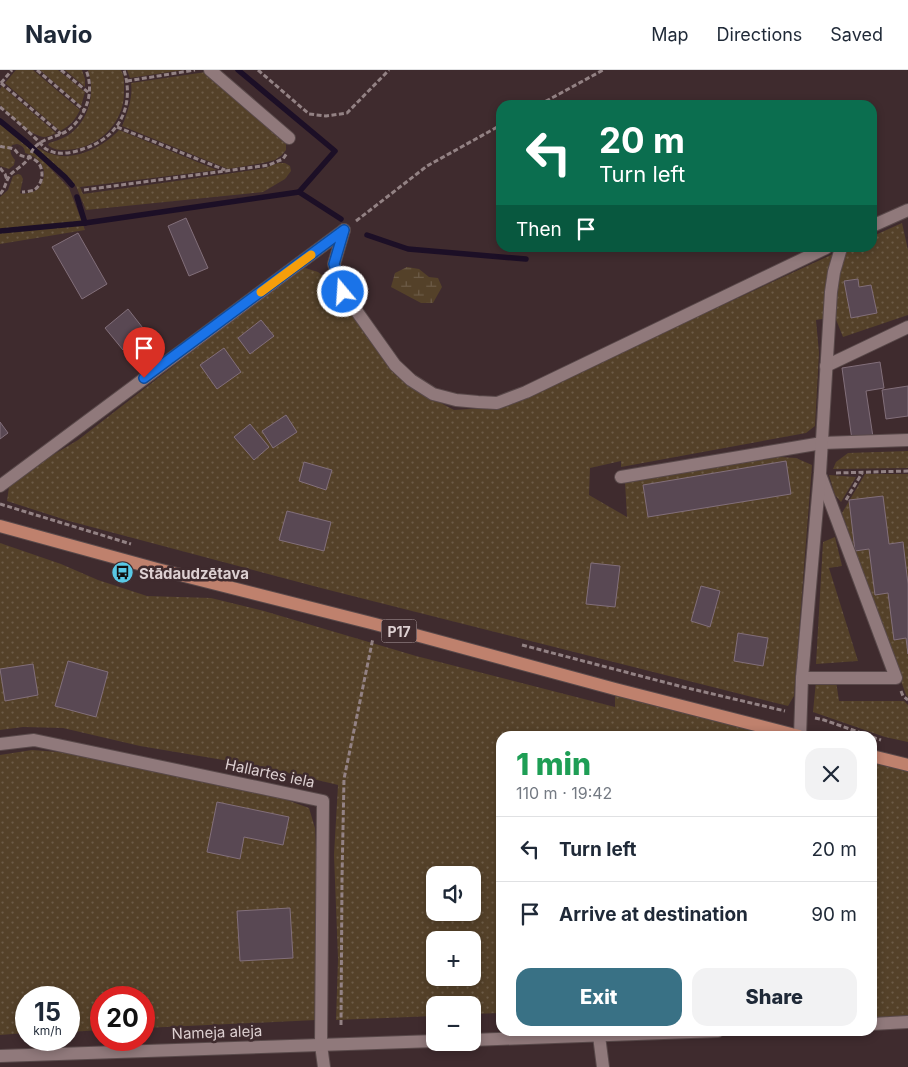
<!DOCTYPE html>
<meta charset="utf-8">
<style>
body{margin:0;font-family:Inter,sans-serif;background:#f2f2f3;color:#1f2937;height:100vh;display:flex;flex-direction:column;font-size:19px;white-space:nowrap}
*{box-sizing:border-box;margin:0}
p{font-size:16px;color:#747a83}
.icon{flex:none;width:28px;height:28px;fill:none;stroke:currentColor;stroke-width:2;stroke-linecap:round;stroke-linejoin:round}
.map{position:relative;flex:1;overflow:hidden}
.panel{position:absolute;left:496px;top:661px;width:381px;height:305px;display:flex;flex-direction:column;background:#fff;border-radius:15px;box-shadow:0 2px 8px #0003}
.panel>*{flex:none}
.hud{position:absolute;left:496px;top:30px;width:381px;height:152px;border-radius:15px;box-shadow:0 2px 8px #0003;background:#0b6e4f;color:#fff;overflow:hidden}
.buttons{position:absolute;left:426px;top:796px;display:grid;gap:10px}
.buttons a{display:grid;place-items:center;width:55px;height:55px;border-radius:10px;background:#fff;box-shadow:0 2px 8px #0003;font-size:25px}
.speed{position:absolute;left:15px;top:916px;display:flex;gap:10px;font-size:25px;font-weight:700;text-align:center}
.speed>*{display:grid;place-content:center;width:65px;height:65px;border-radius:50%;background:#fff;box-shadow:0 2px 8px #0003;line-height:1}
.speed small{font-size:12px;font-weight:400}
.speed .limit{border:8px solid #d22;background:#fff;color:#111}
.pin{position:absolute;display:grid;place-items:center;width:42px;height:42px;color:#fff;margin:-51px -21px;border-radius:50% 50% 50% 0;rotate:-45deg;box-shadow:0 0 5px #0007}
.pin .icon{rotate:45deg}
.me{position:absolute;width:55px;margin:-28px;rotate:342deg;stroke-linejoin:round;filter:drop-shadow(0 0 4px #0008)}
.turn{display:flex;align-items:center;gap:18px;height:105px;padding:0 20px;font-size:22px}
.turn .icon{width:65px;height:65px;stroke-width:2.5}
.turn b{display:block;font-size:35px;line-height:42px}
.then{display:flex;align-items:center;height:48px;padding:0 20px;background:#0003;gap:10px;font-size:19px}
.round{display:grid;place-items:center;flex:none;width:52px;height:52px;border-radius:15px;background:#f2f2f3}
.headline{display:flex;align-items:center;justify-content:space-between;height:85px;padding:0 20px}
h1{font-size:30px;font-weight:800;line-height:38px;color:#1e9e55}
.button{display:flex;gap:10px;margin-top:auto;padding:10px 20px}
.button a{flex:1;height:58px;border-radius:15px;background:#397185;color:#fff;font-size:20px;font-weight:800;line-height:58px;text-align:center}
.button a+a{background:#f2f2f3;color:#1f2937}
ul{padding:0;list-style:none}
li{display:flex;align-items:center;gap:15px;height:65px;padding:0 20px;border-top:1px solid #e0e1e3}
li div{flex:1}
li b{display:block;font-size:19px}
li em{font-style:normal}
header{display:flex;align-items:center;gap:30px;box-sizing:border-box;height:70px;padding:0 25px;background:#fff;border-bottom:1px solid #e0e1e3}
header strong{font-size:24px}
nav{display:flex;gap:28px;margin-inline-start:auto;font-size:18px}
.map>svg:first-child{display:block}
.grass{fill:url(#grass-dots);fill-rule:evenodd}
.wetland{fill:url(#wetland-marsh)}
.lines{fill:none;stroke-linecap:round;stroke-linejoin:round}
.stream{stroke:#1c0f26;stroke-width:5.5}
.building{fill:#594853;stroke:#826f7a}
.minor-casing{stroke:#59494a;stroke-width:14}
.major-casing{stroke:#59494a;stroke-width:14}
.path{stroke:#938284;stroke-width:3;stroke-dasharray:5 2.5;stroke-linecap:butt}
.minor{stroke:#90797b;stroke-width:12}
.major{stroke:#bf816d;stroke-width:12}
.route-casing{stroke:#114b97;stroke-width:12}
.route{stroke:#1a73e8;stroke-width:9}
.slow{stroke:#f59e0b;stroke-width:9}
.labels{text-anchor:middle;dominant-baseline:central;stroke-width:5;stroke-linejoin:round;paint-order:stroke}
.shield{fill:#3f2b2e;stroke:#ae9ea0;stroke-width:1}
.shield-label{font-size:14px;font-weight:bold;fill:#ddd0d1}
.poi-label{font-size:15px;font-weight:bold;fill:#ddd0d1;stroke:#3f2b2e;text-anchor:start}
.street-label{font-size:15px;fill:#ddd0d1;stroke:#3f2b2e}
</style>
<header>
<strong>Navio</strong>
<nav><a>Map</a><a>Directions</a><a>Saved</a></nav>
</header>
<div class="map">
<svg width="908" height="997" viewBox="0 0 908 997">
<defs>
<pattern id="grass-dots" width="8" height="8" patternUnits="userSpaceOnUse" patternTransform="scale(1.25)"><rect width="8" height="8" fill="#544129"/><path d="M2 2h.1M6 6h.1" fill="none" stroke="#6c5b47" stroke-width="1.8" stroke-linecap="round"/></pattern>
<pattern id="wetland-marsh" width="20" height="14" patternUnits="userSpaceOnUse" patternTransform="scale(1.25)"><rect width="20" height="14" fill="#544129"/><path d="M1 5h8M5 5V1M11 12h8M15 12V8" fill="none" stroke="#6c5b47"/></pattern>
</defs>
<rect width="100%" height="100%" fill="#3f2b2e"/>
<g class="grass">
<path d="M16 0H33L80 40C75 50 70 56 60 61L5 13Z"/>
<path d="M40 0H58L85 22 81 36Z"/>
<path d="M65 0H82L85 9V17Z"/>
<path d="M88 0H121C125 7 124 15 124 23 124 54 97 79 66 80 59 80 54 80 48 75L49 73C55 71 62 69 67 66 89 52 96 23 88 0Z"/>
<path d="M127 0H183L130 8Z"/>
<path d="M206 2 286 72V80L282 85 275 90 263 93 228 99 122 56 123 54C128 41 133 26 131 13Z"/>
<path d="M2 16 56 63C53 65 49 66 45 67 31 67 10 44 0 35V19Z"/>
<path d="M0 54 34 81 69 118 85 160 0 174V127L8 120 13 106 18 104 21 105 23 109 20 123 23 124C28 123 34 122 38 119 40 118 41 114 42 112 49 99 38 86 25 83 25 78 22 75 17 74L12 75C9 82 11 85 15 90L14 95 9 99 0 96Z"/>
<path d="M119 60 217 100 80 117 83 124 226 104 265 98 278 93H285L290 96 291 101 285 109 263 122 86 140 76 116 57 97 36 79 38 78C43 80 47 83 52 84 74 92 105 76 119 60Z"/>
<path d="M902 153 908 180V245L843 267 835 247 816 250 819 283 815 356 806 363 621 397V391L590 398 589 425 627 447 625 412 780 387 796 388 812 395 794 626 788 636 321 518 69 451 7 431 9 417 21 404 78 370 281 213 305 198 318 202 337 217 386 289 411 317 454 340 502 337 846 178H872L873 166Z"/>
<path d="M908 381V398L833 399 836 392 848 383Z"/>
<path d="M865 404H908V627L906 625 842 443Z"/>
<path d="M829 405 856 407 841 432 835 425Z"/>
<path d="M835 467 842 496 829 498 858 591 816 594 823 472Z"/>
<path d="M0 473 61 494 98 510 147 526 211 528 264 541 416 586 615 637V619L799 666H501V943L473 944 472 935H435V946L336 950 338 889 334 785 338 715 259 696 140 676 63 658 23 657 0 660ZM435 805H472V842H435ZM435 870H472V908H435Z"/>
<path d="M816 611H836L839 631H904L908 635V672L885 667 813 642Z"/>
<path d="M32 680 71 683 276 726 309 738 315 758 318 821 316 950 144 958V928H101V960L69 962V928H26V963L0 965V685Z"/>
<path d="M873 686 908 695V951L873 953Z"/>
</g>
<path class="wetland" d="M407 197 419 199 429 207 438 208 442 217 433 233H421L391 217 395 203Z"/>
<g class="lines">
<g class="stream">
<path d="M238 0 335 81 299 122"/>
<path d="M0 51 27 73 65 107 72 115"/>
<path d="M77 127 85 153"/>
<path d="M0 161 85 153 299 122 341 149"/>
<path d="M367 165 408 179 526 189"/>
</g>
</g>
<g class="building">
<path d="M186 148 208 198 189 206 168 156Z"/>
<path d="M78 163 107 214 82 229 52 177Z"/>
<path d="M858 209 859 217 871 215 877 243 851 248 844 211Z"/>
<path d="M128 239 146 262 123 280 105 258Z"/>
<path d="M261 250 274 266 250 284 238 268Z"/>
<path d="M224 278 241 302 217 319 200 295Z"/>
<path d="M880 292 884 318 866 321 873 367 852 370 842 298Z"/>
<path d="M908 316V346L886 349 882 320Z"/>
<path d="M286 345 297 362 273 378 262 361Z"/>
<path d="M0 352 8 363 0 369Z"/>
<path d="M250 354 269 377 254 390 234 367Z"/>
<path d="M786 391 791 424 648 447 643 415Z"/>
<path d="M304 392 332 400 326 420 299 411Z"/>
<path d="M883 426 889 474 903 472 908 514V584L906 568 894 570 888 523 875 525 869 479 855 481 849 430Z"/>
<path d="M287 441 331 452 324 481 279 470Z"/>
<path d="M591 493 620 496 615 537 586 534Z"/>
<path d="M701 516 720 521 710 557 691 551Z"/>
<path d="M738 563 768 568 763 596 734 591Z"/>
<path d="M68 591 108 602 96 647 55 636Z"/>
<path d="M33 594 38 625 5 631 0 599Z"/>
<path d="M217 732 289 747 283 775 244 767 240 789 207 782Z"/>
<path d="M290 838 293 888 240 891 237 841Z"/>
</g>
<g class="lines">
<defs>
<g id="minor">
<path d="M210 0 289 68"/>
<path d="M872 156 908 140"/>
<path d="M344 160 334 194 343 222 395 295 411 310 433 324 456 330 478 332 497 333 526 322 826 178"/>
<path d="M826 296 908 257"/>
<path d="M621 407 822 373 908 370"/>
<path d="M0 416 344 160"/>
<path d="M802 608H896L821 407"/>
<path d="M800 666 802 608 820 403 831 222 834 202 841 178"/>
<path d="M0 674 34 670 323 731 321 975 324 997"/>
<path d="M872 954 908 952"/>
<path d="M599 966 603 997"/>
<path d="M472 970 718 961"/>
<path d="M0 986 435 971"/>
</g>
<g id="major">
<path d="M0 456 157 499 375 554 615 619 799 666"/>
<path d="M872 686 908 695"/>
</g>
</defs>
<use href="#minor" class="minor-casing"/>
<use href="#major" class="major-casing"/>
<g class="path">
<path d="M37 0 85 41"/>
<path d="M61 0 89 23"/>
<path d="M258 0 309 44 326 46 347 43 389 0"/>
<path d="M127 11 195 0"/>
<path d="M1 13 61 64"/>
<path d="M1 13 12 0"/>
<path d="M539 35 603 0"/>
<path d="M0 37C12 47 24 57 35 68 39 71 42 76 46 79 48 80 54 83 57 83 65 84 75 82 83 79 119 68 135 36 124 0"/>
<path d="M117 57 225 100"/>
<path d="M0 76C4 78 12 77 15 80 17 82 18 84 20 85 25 88 30 86 35 90 45 96 44 114 34 120 31 121 25 122 22 122"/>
<path d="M0 98 5 104 7 110"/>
<path d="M84 120 269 95 283 89 287 83"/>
<path d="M0 124C6 118 5 111 11 104 16 99 24 95 28 89 31 84 32 79 36 76 44 68 57 67 67 61 86 47 95 22 86 0"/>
<path d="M356 151 427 96 501 55"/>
<path d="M836 403 908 401"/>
<path d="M846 430 862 403"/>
<path d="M0 434 131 474"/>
<path d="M522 575 679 616 785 641"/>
<path d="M901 621 903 626 908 630"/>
<path d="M815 648 824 650 870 666"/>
<path d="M872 667 881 670"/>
<path d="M341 955 342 808 344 709 373 568"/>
</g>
<use href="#minor" class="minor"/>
<use href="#major" class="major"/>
</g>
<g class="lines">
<defs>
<path id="route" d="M144 308 344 160 334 194 343 222"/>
</defs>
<use href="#route" class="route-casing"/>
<use href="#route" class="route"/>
<path class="slow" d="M261 222 311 185"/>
</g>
<defs>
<symbol id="bus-disc" viewBox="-11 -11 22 22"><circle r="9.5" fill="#59c8e5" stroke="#3f2b2e"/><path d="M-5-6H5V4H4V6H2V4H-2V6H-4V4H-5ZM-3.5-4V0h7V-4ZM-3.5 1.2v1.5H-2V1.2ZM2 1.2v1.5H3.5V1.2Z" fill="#111"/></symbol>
</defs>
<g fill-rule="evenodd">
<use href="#bus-disc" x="110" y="490" width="25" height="25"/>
</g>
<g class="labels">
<rect class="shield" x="381.5" y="549.5" width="35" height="23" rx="4"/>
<g class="shield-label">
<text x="399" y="561">P17</text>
</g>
<g class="poi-label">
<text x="139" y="503">Stādaudzētava</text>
</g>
<g class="street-label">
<text transform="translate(270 703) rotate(12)">Hallartes iela</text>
<text transform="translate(217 962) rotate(-2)">Nameja aleja</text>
</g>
</g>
</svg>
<div class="buttons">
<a><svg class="icon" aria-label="sound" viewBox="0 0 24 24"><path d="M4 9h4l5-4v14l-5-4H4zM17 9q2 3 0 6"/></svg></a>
<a>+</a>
<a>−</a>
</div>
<div class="speed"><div>15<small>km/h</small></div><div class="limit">20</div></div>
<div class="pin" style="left:144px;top:308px;background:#d93025"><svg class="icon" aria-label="arrive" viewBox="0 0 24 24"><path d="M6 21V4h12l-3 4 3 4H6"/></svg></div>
<svg class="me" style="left:343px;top:222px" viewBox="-20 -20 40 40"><circle r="17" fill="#1a73e8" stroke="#fff" stroke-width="3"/><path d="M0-11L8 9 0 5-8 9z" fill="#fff"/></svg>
<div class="hud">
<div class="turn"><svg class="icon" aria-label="left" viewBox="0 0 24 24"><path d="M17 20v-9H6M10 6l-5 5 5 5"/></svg><div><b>20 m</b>Turn left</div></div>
<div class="then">Then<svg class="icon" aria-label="arrive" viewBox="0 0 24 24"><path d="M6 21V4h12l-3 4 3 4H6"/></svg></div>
</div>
<section class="panel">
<div class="headline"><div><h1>1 min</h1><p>110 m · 19:42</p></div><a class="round"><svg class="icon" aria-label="close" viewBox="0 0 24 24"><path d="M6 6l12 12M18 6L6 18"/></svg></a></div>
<ul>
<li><svg class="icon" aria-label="left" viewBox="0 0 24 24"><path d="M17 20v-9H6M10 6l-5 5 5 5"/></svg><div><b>Turn left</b></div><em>20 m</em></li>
<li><svg class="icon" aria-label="arrive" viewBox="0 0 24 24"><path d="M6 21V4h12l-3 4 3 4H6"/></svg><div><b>Arrive at destination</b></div><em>90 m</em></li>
</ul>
<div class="button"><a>Exit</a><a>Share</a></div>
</section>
</div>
